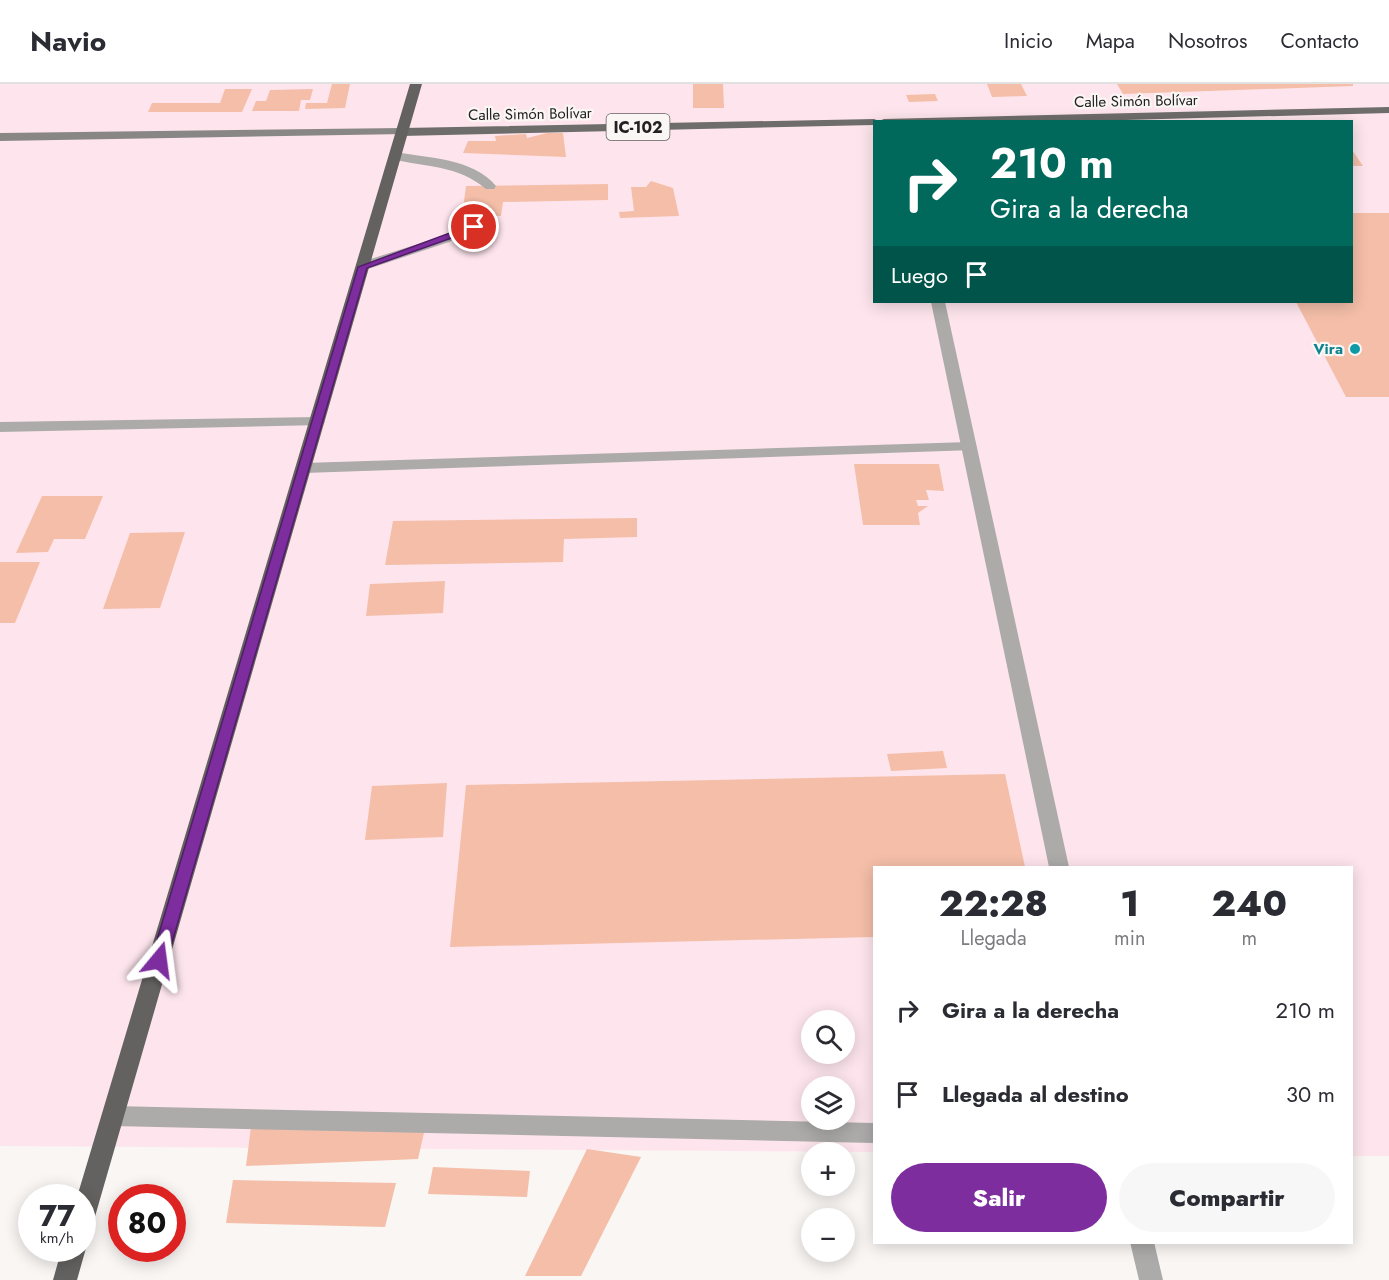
<!DOCTYPE html>
<html lang="es">
<meta charset="utf-8">
<style>
body{margin:0;font-family:Jost,sans-serif;background:#f7f7f7;color:#2b2b33;height:100vh;display:flex;flex-direction:column;font-size:22px;white-space:nowrap}
*{box-sizing:border-box;margin:0}
p{font-size:20px;color:#7c7c81}
.icon{flex:none;width:33px;height:33px;fill:none;stroke:currentColor;stroke-width:2;stroke-linecap:round;stroke-linejoin:round}
.map{position:relative;flex:1;overflow:hidden}
.side{position:absolute;left:873px;top:782px;width:480px;height:378px;display:flex;flex-direction:column;background:#fff;border-radius:0px;box-shadow:0 3px 15px #0003}
.side>*{flex:none}
.guide{position:absolute;left:873px;top:36px;width:480px;height:183px;border-radius:0px;box-shadow:0 3px 15px #0003;background:#00695c;color:#fff;overflow:hidden}
.fabs{position:absolute;left:801px;top:926px;display:grid;gap:12px}
.fabs a{display:grid;place-items:center;width:54px;height:54px;border-radius:50%;background:#fff;box-shadow:0 3px 15px #0003;font-size:30px}
.speed{position:absolute;left:18px;top:1100px;display:flex;gap:12px;font-size:30px;font-weight:700;text-align:center}
.speed>*{display:grid;place-content:center;width:78px;height:78px;border-radius:50%;background:#fff;box-shadow:0 3px 15px #0003;line-height:1}
.speed small{font-size:15px;font-weight:400}
.speed .limit{border:9px solid #d22;background:#fff;color:#111}
.pin{position:absolute;display:grid;place-items:center;width:51px;height:51px;color:#fff;margin:-26px;border:3px solid #fff;border-radius:50%;box-shadow:0 2px 6px #0007}
.me{position:absolute;width:66px;margin:-33px;rotate:16deg;stroke-linejoin:round;filter:drop-shadow(0 0 4px #0008)}
.turn{display:flex;align-items:center;gap:21px;height:126px;padding:0 18px;font-size:27px}
.turn .icon{width:78px;height:78px;stroke-width:2.5}
.turn b{display:block;font-size:42px;line-height:51px}
.then{display:flex;align-items:center;height:57px;padding:0 18px;background:#0003;gap:12px;font-size:22px}
.eta{display:flex;justify-content:space-evenly;align-items:center;height:102px;text-align:center}
.eta b{font-size:36px;font-weight:800;line-height:42px}
.cta{display:flex;gap:12px;margin-top:auto;padding:12px 18px}
.cta a{flex:1;height:69px;border-radius:36px;background:#7d2d9e;color:#fff;font-size:24px;font-weight:800;line-height:69px;text-align:center}
.cta a+a{background:#f7f7f7;color:#2b2b33}
ul{padding:0;list-style:none}
li{display:flex;align-items:center;gap:18px;height:84px;padding:0 18px}
li div{flex:1}
li b{display:block;font-size:22px}
li em{font-style:normal}
header{display:flex;align-items:center;gap:36px;box-sizing:border-box;height:84px;padding:0 30px;background:#fff;border-bottom:2px solid #e1e1e2}
header strong{font-size:28px}
nav{display:flex;gap:33px;margin-inline-start:auto;font-size:21px}
.map>svg:first-child{display:block}
.industrial{fill:#fee5ed;fill-rule:evenodd}
.building{fill:#f4bea8}
.lines{fill:none;stroke-linecap:round;stroke-linejoin:round}
.service{fill:#acabaa;fill-rule:evenodd}
.minor{fill:#acabaa;fill-rule:evenodd}
.secondary{fill:#898785;fill-rule:evenodd}
.primary{fill:#6f6d6b;fill-rule:evenodd}
.trunk{fill:#646260;fill-rule:evenodd}
.route{fill:#7d2d9e;stroke:#511d67;stroke-width:1.5}
.culture-dot{fill:#0f9aa8;stroke:#faf6f4;stroke-width:2}
.labels{text-anchor:middle;dominant-baseline:central;stroke-width:4.5;stroke-linejoin:round;paint-order:stroke}
.far-street-label{font-size:15px;fill:#222020;stroke:#faf6f4}
.far-culture-label{font-size:15px;font-weight:bold;fill:#0d838f;stroke:#faf6f4;text-anchor:end}
.shield{fill:#faf6f4;stroke:#636060;stroke-width:1.5}
.shield-label{font-size:16px;font-weight:bold;fill:#222020}
</style>
<header>
<strong>Navio</strong>
<nav><a>Inicio</a><a>Mapa</a><a>Nosotros</a><a>Contacto</a></nav>
</header>
<div class="map">
<svg width="1389" height="1196" viewBox="0 0 1389 1196">
<rect width="100%" height="100%" fill="#faf6f4"/>
<path class="industrial" d="M0 0H1389V1072H1352V783H874V1068L0 1062ZM874 38H1352V218H874ZM812 936H844V969H812ZM812 1002H844V1035H812Z"/>
<g class="building">
<path d="M332 0H350L345 24 305 25 306 19H327Z"/>
<path d="M693 0H723L724 24H693Z"/>
<path d="M987 0H1021L1027 12 992 13Z"/>
<path d="M1117 0H1353V2L1123 10Z"/>
<path d="M225 5H252L242 28H148L152 19H220Z"/>
<path d="M313 5 310 16H301L299 27H252L256 17H266L270 6Z"/>
<path d="M935 10 938 17 909 18 906 11Z"/>
<path d="M547 49H563L566 73 463 69 468 57H496L495 52 526 50 527 54Z"/>
<path d="M1352 66 1363 82H1352Z"/>
<path d="M651 97 673 104 679 132 620 134 619 128 634 127 631 103H646Z"/>
<path d="M608 100V116L503 118 501 132H462L466 102Z"/>
<path d="M1352 129H1389V313H1346L1296 218H1352Z"/>
<path d="M854 380H939L944 407 926 406 929 416H916L918 422H928L918 429 920 441H863Z"/>
<path d="M42 412H103L85 455H54L48 468 16 469Z"/>
<path d="M637 434V453L564 455 563 478 385 481 393 437Z"/>
<path d="M185 448 160 524 103 525 130 449Z"/>
<path d="M0 478H40L15 539H0Z"/>
<path d="M445 497 443 529 366 532 370 500Z"/>
<path d="M943 667 947 684 891 687 887 670Z"/>
<path d="M1005 690 1025 783H874V853L450 863 466 701Z"/>
<path d="M447 699 443 753 365 756 372 702Z"/>
<path d="M252 1035 426 1040 418 1075 246 1082Z"/>
<path d="M587 1065 641 1073 581 1192H525Z"/>
<path d="M433 1083 530 1087 527 1113 428 1110Z"/>
<path d="M233 1096 396 1099 385 1143 226 1139Z"/>
</g>
<g class="lines">
<g class="service">
<path d="M395 68C428 74 473 74 496 102L494 105H486C458 81 425 83 391 75L389 72Z"/>
<path d="M489 128 495 132 493 135 449 158 368 185H358L356 182 358 179 440 153Z"/>
<path d="M317 333 325 338 322 341 0 348V338Z"/>
<path d="M969 358 977 363 974 366 304 389 296 384 304 379Z"/>
<path d="M113 1022 874 1039V1059L113 1042 105 1039 102 1032 105 1025Z"/>
</g>
<g class="minor">
<path d="M931 218H945L1069 783H1049Z"/>
<path d="M1130 1158H1154L1163 1196H1139Z"/>
</g>
<path class="secondary" d="M402 44 408 48 406 50 0 57V49Z"/>
<path class="primary" d="M1389 23V29L1052 38H874V41L402 52 396 48 402 44 874 35 879 37 884 35Z"/>
<g class="trunk">
<path d="M410 0H422L94 1136 91 1144 82 1147V1113H77Z"/>
<path d="M83 1156 86 1164 77 1196H53L62 1164H82Z"/>
</g>
</g>
<path class="route" d="M474 140 479 143 477 145 367 184 167 876 165 880 159 882 153 880 151 876 358 183Z"/>
<circle class="culture-dot" cx="1355" cy="265" r="6"/>
<g class="labels">
<g class="far-street-label">
<text transform="translate(1136 17) rotate(-1)">Calle Simón Bolívar</text>
<text transform="translate(530 30) rotate(-1)">Calle Simón Bolívar</text>
</g>
<g class="far-culture-label">
<text x="1343" y="265">Vira</text>
</g>
<rect class="shield" x="606.5" y="30" width="63" height="26" rx="4.5"/>
<g class="shield-label">
<text x="638" y="43">IC-102</text>
</g>
</g>
</svg>
<div class="fabs">
<a><svg class="icon" aria-label="search" viewBox="0 0 24 24"><circle cx="10" cy="10" r="6"/><path d="M15 15l6 6"/></svg></a>
<a><svg class="icon" aria-label="layers" viewBox="0 0 24 24"><path d="M12 4l9 5-9 5-9-5zM3 14l9 5 9-5"/></svg></a>
<a>+</a>
<a>−</a>
</div>
<div class="speed"><div>77<small>km/h</small></div><div class="limit">80</div></div>
<div class="pin" style="left:474px;top:143px;background:#d93025"><svg class="icon" aria-label="arrive" viewBox="0 0 24 24"><path d="M6 21V4h12l-3 4 3 4H6"/></svg></div>
<svg class="me" style="left:159px;top:876px" viewBox="-20 -20 40 40"><path d="M0-17L14 15 0 8-14 15z" fill="#7d2d9e" stroke="#fff" stroke-width="4"/></svg>
<div class="guide">
<div class="turn"><svg class="icon" aria-label="right" viewBox="0 0 24 24"><path d="M7 20v-9h11M14 6l5 5-5 5"/></svg><div><b>210 m</b>Gira a la derecha</div></div>
<div class="then">Luego<svg class="icon" aria-label="arrive" viewBox="0 0 24 24"><path d="M6 21V4h12l-3 4 3 4H6"/></svg></div>
</div>
<section class="side">
<div class="eta">
<div><b>22:28</b><p>Llegada</p></div>
<div><b>1</b><p>min</p></div>
<div><b>240</b><p>m</p></div>
</div>
<ul>
<li><svg class="icon" aria-label="right" viewBox="0 0 24 24"><path d="M7 20v-9h11M14 6l5 5-5 5"/></svg><div><b>Gira a la derecha</b></div><em>210 m</em></li>
<li><svg class="icon" aria-label="arrive" viewBox="0 0 24 24"><path d="M6 21V4h12l-3 4 3 4H6"/></svg><div><b>Llegada al destino</b></div><em>30 m</em></li>
</ul>
<div class="cta"><a>Salir</a><a>Compartir</a></div>
</section>
</div>
